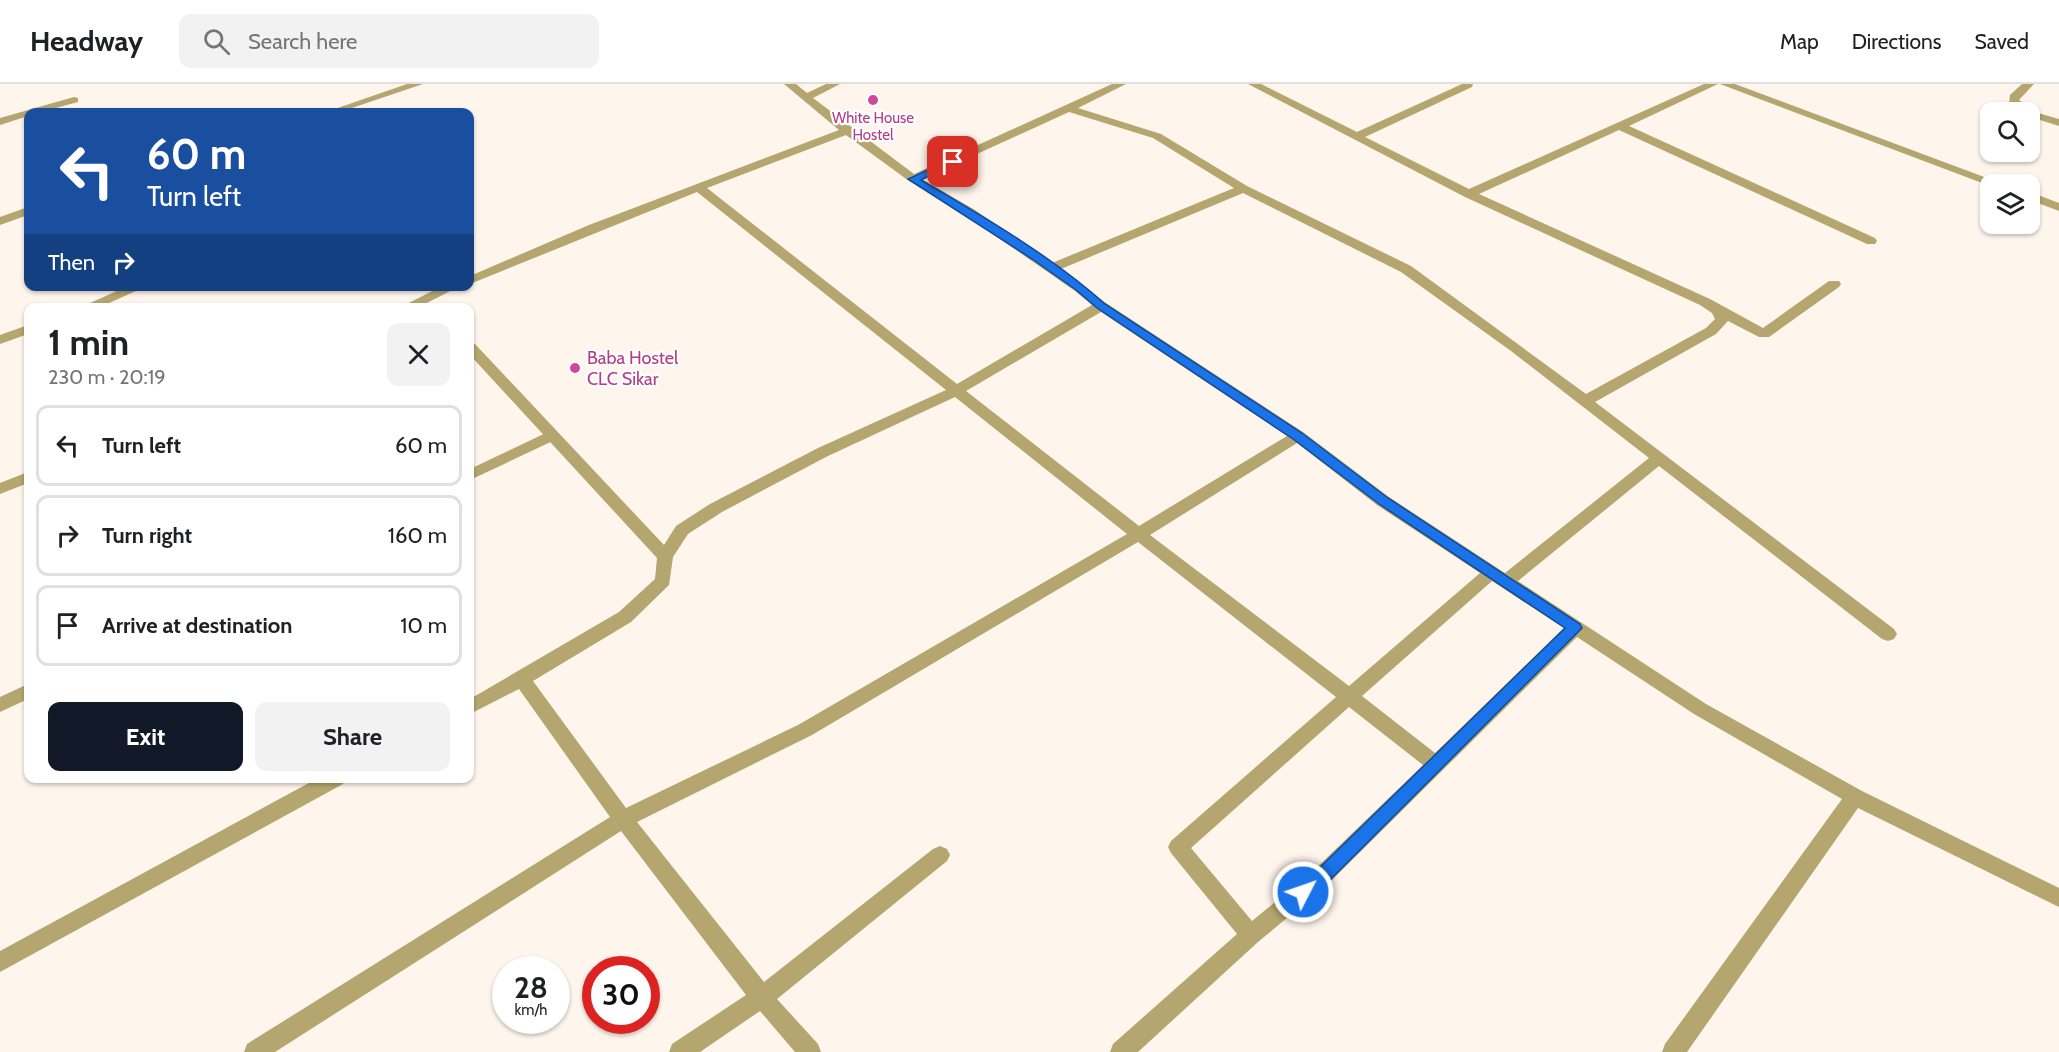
<!DOCTYPE html>
<meta charset="utf-8">
<style>
body{margin:0;font-family:Cabin,sans-serif;background:#f2f2f2;color:#202124;height:100vh;display:flex;flex-direction:column;font-size:22px;white-space:nowrap}
*{box-sizing:border-box;margin:0}
p{font-size:20px;color:#757577}
.icon{flex:none;width:33px;height:33px;fill:none;stroke:currentColor;stroke-width:2;stroke-linecap:round;stroke-linejoin:round}
.map{position:relative;flex:1;overflow:hidden}
.sheet{position:absolute;left:24px;top:219px;width:450px;height:480px;display:flex;flex-direction:column;background:#fff;border-radius:12px;box-shadow:0 2px 4px #0004}
.sheet>*{flex:none}
.guide{position:absolute;left:24px;top:24px;width:450px;height:183px;border-radius:12px;box-shadow:0 2px 4px #0004;background:#1a4fa0;color:#fff;overflow:hidden}
.buttons{position:absolute;left:1980px;top:18px;display:grid;gap:12px}
.buttons a{display:grid;place-items:center;width:60px;height:60px;border-radius:12px;background:#fff;box-shadow:0 2px 4px #0004;font-size:30px}
.speed{position:absolute;left:492px;top:872px;display:flex;gap:12px;font-size:30px;font-weight:700;text-align:center}
.speed>*{display:grid;place-content:center;width:78px;height:78px;border-radius:50%;background:#fff;box-shadow:0 2px 4px #0004;line-height:1}
.speed small{font-size:15px;font-weight:400}
.speed .limit{border:9px solid #d22;background:#fff;color:#111}
.pin{position:absolute;display:grid;place-items:center;width:51px;height:51px;color:#fff;margin:-26px;border-radius:12px;box-shadow:0 3px 9px #0006}
.me{position:absolute;width:66px;margin:-33px;rotate:49deg;stroke-linejoin:round;filter:drop-shadow(0 0 4px #0008)}
.turn{display:flex;align-items:center;gap:21px;height:126px;padding:0 24px;font-size:27px}
.turn .icon{width:78px;height:78px;stroke-width:2.5}
.turn b{display:block;font-size:42px;line-height:51px}
.then{display:flex;align-items:center;height:57px;padding:0 24px;background:#0003;gap:12px;font-size:22px}
.round{display:grid;place-items:center;flex:none;width:63px;height:63px;border-radius:12px;background:#f2f2f2}
.headline{display:flex;align-items:center;justify-content:space-between;height:102px;padding:0 24px}
h1{font-size:36px;font-weight:700;line-height:45px}
.action{display:flex;gap:12px;margin-top:auto;padding:12px 24px}
.action a{flex:1;height:69px;border-radius:12px;background:#111827;color:#fff;font-size:24px;font-weight:700;line-height:69px;text-align:center}
.action a+a{background:#f2f2f2;color:#202124}
ul{padding:0;list-style:none}
li{display:flex;align-items:center;gap:18px;height:81px;margin:0 12px 9px;padding:0 12px;border:3px solid #e0e0e0;border-radius:12px}
li div{flex:1}
li b{display:block;font-size:22px}
li em{font-style:normal}
header{display:flex;align-items:center;gap:36px;box-sizing:border-box;height:84px;padding:0 30px;background:#fff;border-bottom:2px solid #e0e0e0}
header strong{font-size:28px}
nav{display:flex;gap:33px;margin-inline-start:auto;font-size:21px}
.search{width:420px;height:54px;background:#f2f2f2;display:flex;align-items:center;gap:15px;box-sizing:border-box;padding:0 21px;border-radius:12px;color:#757577;font-size:22px}
.map>svg:first-child{display:block}
.lines{fill:none;stroke-linecap:round;stroke-linejoin:round}
.service{fill:#b5a66f;fill-rule:evenodd}
.minor{fill:#b5a66f;fill-rule:evenodd}
.route{fill:#1a73e8;stroke:#114b97;stroke-width:1.5}
.hotel-dot{fill:#d1479c;stroke:#fff;stroke-width:2}
.labels{text-anchor:middle;dominant-baseline:central;stroke-width:4.5;stroke-linejoin:round;paint-order:stroke}
.far-hotel-label{font-size:15px;fill:#b23c85;stroke:#fff}
.hotel-label{font-size:18px;fill:#b23c85;stroke:#fff;text-anchor:start}
</style>
<header>
<strong>Headway</strong>
<div class="search"><svg class="icon" aria-label="search" viewBox="0 0 24 24"><circle cx="10" cy="10" r="6"/><path d="M15 15l6 6"/></svg>Search here</div>
<nav><a>Map</a><a>Directions</a><a>Saved</a></nav>
</header>
<div class="map">
<svg width="2059" height="968" viewBox="0 0 2059 968">
<rect width="100%" height="100%" fill="#fef5ec"/>
<g class="lines">
<g class="service">
<path d="M2022 0H2034L2019 16 2038 29 2059 35V42L2030 33V28H2023L2009 19 2010 11Z"/>
<path d="M552 346 559 351 557 355 470 396V385Z"/>
<path d="M28 600V615L0 628V613Z"/>
</g>
<g class="minor">
<path d="M407 0H423L340 28H326Z"/>
<path d="M784 0H796L807 9 826 0H840L813 14 914 90 1112 0H1126L1078 24 1161 50 1247 102 1411 182 1586 310 1706 244 1715 235 1712 229 1700 221 1465 113 1248 0H1261L1357 48 1462 0H1473L1472 3 1365 53 1469 105 1704 0H1718L1629 42 1875 154 1877 157 1875 160H1867L1619 46 1479 110 1710 215 1763 244 1829 197H1839L1841 200 1839 203 1769 253H1759L1728 237 1716 250 1595 318 1894 545 1897 550 1894 555 1888 557 1882 555 1659 382 1518 497 1706 620 1862 707 2059 804V823L1858 724 1687 968H1662L1665 960 1842 715 1694 630 1577 553 1327 801 1258 858 1138 968H1110L1113 960 1237 850 1171 769 1168 763 1171 757 1336 613 1138 458 812 651 637 738 764 898 933 765 940 762 947 765 950 771 947 777 777 915 818 960 821 968H795L760 927 700 968H669L672 960 746 911 621 747 275 968H244L247 960 610 733 519 605 470 630V615L619 528 655 495 657 474 470 271V259L475 260 664 461 676 442 710 420 818 364 946 306 697 108 470 200V192L589 141 839 46ZM1069 28 1153 54 1234 104 1052 179 975 126 922 95ZM846 51 909 97 967 132 1075 207 1092 221 957 300 707 104ZM1243 109 1401 188 1511 267 1649 374 1505 489 1389 413 1303 348 1106 219 1061 185ZM1101 228 1287 352 1139 442 966 307ZM955 313 1127 450 798 641 626 724 533 597 631 538 669 501 673 473 688 450 722 428 828 372ZM1297 359 1377 421 1480 489 1349 602 1150 451ZM1492 497 1564 544 1435 669 1362 612ZM1349 623 1423 681 1313 787 1252 837 1191 764Z"/>
<path d="M1720 0H1735L2003 100 1990 102Z"/>
<path d="M74 13 78 14V18L41 28H28V32L0 41V34Z"/>
<path d="M2030 108 2059 119V127L2030 116Z"/>
<path d="M28 123V131L0 141V133Z"/>
<path d="M128 202H147L98 224H79Z"/>
<path d="M442 202H460L417 224H399Z"/>
<path d="M28 241V250L0 260V251Z"/>
<path d="M28 388V399L0 410V399Z"/>
<path d="M318 694H345L343 700 0 888V867Z"/>
</g>
</g>
<path class="route" d="M949 76 958 78 921 96C984 133 1050 171 1105 220L1302 349 1388 414 1580 540 1582 544 1326 800 1303 816 1297 814 1294 808 1297 803 1314 789 1565 544 1379 420 1293 355 1097 224 1076 206 1032 175 908 95Z"/>
<g class="hotel-dot">
<circle cx="873" cy="16" r="6"/>
<circle cx="575" cy="284" r="6"/>
</g>
<g class="labels">
<g class="far-hotel-label">
<text x="873" y="34">White House<tspan x="873" dy="17">Hostel</tspan></text>
</g>
<g class="hotel-label">
<text x="587" y="274">Baba Hostel<tspan x="587" dy="21">CLC Sikar</tspan></text>
</g>
</g>
</svg>
<div class="buttons">
<a><svg class="icon" aria-label="search" viewBox="0 0 24 24"><circle cx="10" cy="10" r="6"/><path d="M15 15l6 6"/></svg></a>
<a><svg class="icon" aria-label="layers" viewBox="0 0 24 24"><path d="M12 4l9 5-9 5-9-5zM3 14l9 5 9-5"/></svg></a>
</div>
<div class="speed"><div>28<small>km/h</small></div><div class="limit">30</div></div>
<div class="pin" style="left:953px;top:78px;background:#d93025"><svg class="icon" aria-label="arrive" viewBox="0 0 24 24"><path d="M6 21V4h12l-3 4 3 4H6"/></svg></div>
<svg class="me" style="left:1303px;top:808px" viewBox="-20 -20 40 40"><circle r="17" fill="#1a73e8" stroke="#fff" stroke-width="3"/><path d="M0-11L8 9 0 5-8 9z" fill="#fff"/></svg>
<div class="guide">
<div class="turn"><svg class="icon" aria-label="left" viewBox="0 0 24 24"><path d="M17 20v-9H6M10 6l-5 5 5 5"/></svg><div><b>60 m</b>Turn left</div></div>
<div class="then">Then<svg class="icon" aria-label="right" viewBox="0 0 24 24"><path d="M7 20v-9h11M14 6l5 5-5 5"/></svg></div>
</div>
<section class="sheet">
<div class="headline"><div><h1>1 min</h1><p>230 m · 20:19</p></div><a class="round"><svg class="icon" aria-label="close" viewBox="0 0 24 24"><path d="M6 6l12 12M18 6L6 18"/></svg></a></div>
<ul>
<li><svg class="icon" aria-label="left" viewBox="0 0 24 24"><path d="M17 20v-9H6M10 6l-5 5 5 5"/></svg><div><b>Turn left</b></div><em>60 m</em></li>
<li><svg class="icon" aria-label="right" viewBox="0 0 24 24"><path d="M7 20v-9h11M14 6l5 5-5 5"/></svg><div><b>Turn right</b></div><em>160 m</em></li>
<li><svg class="icon" aria-label="arrive" viewBox="0 0 24 24"><path d="M6 21V4h12l-3 4 3 4H6"/></svg><div><b>Arrive at destination</b></div><em>10 m</em></li>
</ul>
<div class="action"><a>Exit</a><a>Share</a></div>
</section>
</div>
